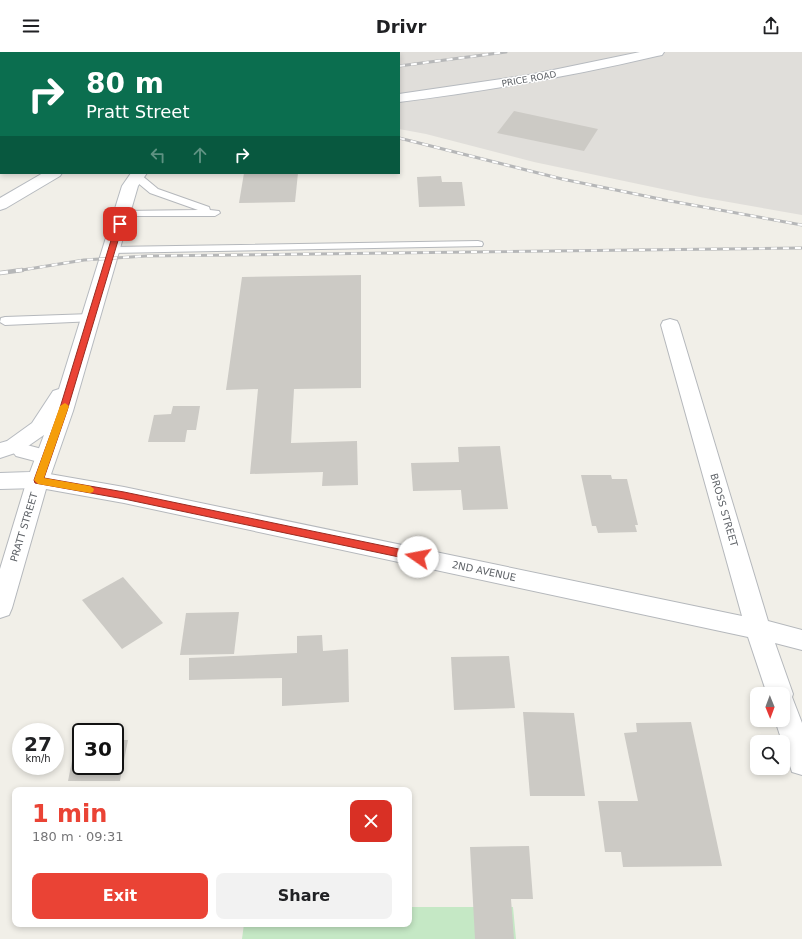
<!DOCTYPE html>
<meta charset="utf-8">
<style>
body{margin:0;font-family:"DejaVu Sans",sans-serif;background:#f2f2f2;color:#202124;height:100vh;display:flex;flex-direction:column;font-size:15px;white-space:nowrap}
*{box-sizing:border-box;margin:0}
p{font-size:13px;color:#757577}
.icon{flex:none;width:22px;height:22px;fill:none;stroke:currentColor;stroke-width:2;stroke-linecap:round;stroke-linejoin:round}
.map{position:relative;flex:1;overflow:hidden}
.side{position:absolute;left:12px;top:735px;width:400px;height:140px;display:flex;flex-direction:column;background:#fff;border-radius:8px;box-shadow:0 2px 6px #0003}
.side>*{flex:none}
.banner{position:absolute;left:0px;top:0px;width:400px;height:122px;box-shadow:0 2px 6px #0003;background:#0b6e4f;color:#fff;overflow:hidden}
.needle{width:26px;rotate:179deg}
.fabs{position:absolute;left:750px;top:635px;display:grid;gap:8px}
.fabs a{display:grid;place-items:center;width:40px;height:40px;border-radius:8px;background:#fff;box-shadow:0 2px 6px #0003;font-size:20px}
.speed{position:absolute;left:12px;top:671px;display:flex;gap:8px;font-size:20px;font-weight:700;text-align:center}
.speed>*{display:grid;place-content:center;width:52px;height:52px;border-radius:50%;background:#fff;box-shadow:0 2px 6px #0003;line-height:1}
.speed small{font-size:10px;font-weight:400}
.speed .limit{border:2px solid #111;border-radius:6px;background:#fff;color:#111}
.pin{position:absolute;display:grid;place-items:center;width:34px;height:34px;color:#fff;margin:-17px;border-radius:8px;box-shadow:0 2px 6px #0006}
.me{position:absolute;width:44px;margin:-22px;rotate:282deg;stroke-linejoin:round;filter:drop-shadow(0 0 3px #0008)}
.turn{display:flex;align-items:center;gap:14px;height:84px;padding:0 20px;font-size:18px}
.turn .icon{width:52px;height:52px;stroke-width:2.5}
.turn b{display:block;font-size:28px;line-height:34px}
.lanes{display:flex;align-items:center;height:38px;padding:0 20px;background:#0003;justify-content:center;gap:20px;direction:ltr}
.lanes .off{opacity:.35}
.round{display:grid;place-items:center;flex:none;width:42px;height:42px;border-radius:8px;background:#f2f2f2}
.summary{display:flex;align-items:center;justify-content:space-between;height:68px;padding:0 20px}
h1{font-size:24px;font-weight:600;line-height:30px;color:#ea4335}
.primary-button{display:flex;gap:8px;margin-top:auto;padding:8px 20px}
.primary-button a{flex:1;height:46px;border-radius:8px;background:#ea4335;color:#fff;font-size:16px;font-weight:600;line-height:46px;text-align:center}
.primary-button a+a{background:#f2f2f2;color:#202124}
header{display:flex;justify-content:space-between;align-items:center;height:52px;padding:0 20px;background:#fff;font-size:18px;font-weight:600}
.map>svg:first-child{display:block}
.industrial{fill:#e0deda}
.green{fill:#c5e8c5}
.building{fill:#cccac5}
.lines{fill:none;stroke-linecap:round;stroke-linejoin:round}
.lane-casing{stroke:#b5b8bc;stroke-width:2}
.street-casing{stroke:#b5b8bc;stroke-width:2}
.secondary-casing{stroke:#b6babf;stroke-width:2}
.lane{fill:#fff;fill-rule:evenodd}
.street{fill:#fff;fill-rule:evenodd}
.secondary{fill:#fff;fill-rule:evenodd}
.rail-far1-casing{stroke:#b6b7b8;stroke-width:3}
.rail-casing{stroke:#b6b7b8;stroke-width:4.5}
.rail-far1{stroke:#fff;stroke-width:2;stroke-dasharray:6;stroke-linecap:butt}
.rail{stroke:#fff;stroke-width:3;stroke-dasharray:8;stroke-linecap:butt}
.route{fill:#ea4335;stroke:#982c22}
.slow{fill:#f59e0b}
.labels{text-anchor:middle;dominant-baseline:central;stroke-width:3;stroke-linejoin:round;paint-order:stroke}
.far-street-label{font-size:9px;fill:#5f6368;stroke:#fff}
.street-label{font-size:10px;fill:#5f6368;stroke:#fff}
</style>
<header><svg class="icon" aria-label="menu" viewBox="0 0 24 24"><path d="M4 6h16M4 12h16M4 18h16"/></svg>Drivr<svg class="icon" aria-label="share" viewBox="0 0 24 24"><path d="M12 15V3M7 8l5-5 5 5M5 13v7h14v-7"/></svg></header>
<div class="map">
<svg width="802" height="887" viewBox="0 0 802 887">
<rect width="100%" height="100%" fill="#f1efe8"/>
<path class="industrial" d="M0 0H802V163L700 145 534 110 426 82 399 77V1H1V35Z"/>
<path class="green" d="M409 855H513L516 887H242L244 872H409Z"/>
<g class="building">
<path d="M514 59 598 77 584 99 497 81Z"/>
<path d="M244 121H298L295 150 239 151Z"/>
<path d="M441 124 442 130H462L465 154 419 155 417 125Z"/>
<path d="M361 223V336L294 337 291 391 357 389 358 433 322 434 323 420 250 422 258 337 226 338 242 225Z"/>
<path d="M173 354H200L196 378H187L185 390H148L154 363 171 362Z"/>
<path d="M500 394 508 457 463 458 461 438 413 439 411 411 459 410 458 395Z"/>
<path d="M581 423H611L612 427H627L638 473H635L637 480 598 481 596 474H592Z"/>
<path d="M123 525 163 571 122 597 82 548Z"/>
<path d="M239 560 234 602 180 603 186 561Z"/>
<path d="M322 583 323 599 348 597 349 650 282 654V626L189 628V606L297 601V584Z"/>
<path d="M509 604 515 656 454 658 451 605Z"/>
<path d="M523 660 574 661 585 744H530Z"/>
<path d="M691 670 722 814 623 815 621 800H605L598 749H638L624 681 637 680 636 671Z"/>
<path d="M115 688H128L120 729H68L76 689H81V714H115Z"/>
<path d="M529 794 533 847H511L514 887H475L470 795Z"/>
</g>
<g class="lines">
<defs>
<g id="lane">
<path d="M47 0H56L47 1Z"/>
<path d="M194 0H212L194 1Z"/>
<path d="M136 121 140 122 158 137 209 155 210 158 219 159 220 161 215 164H119L118 162 123 159 198 158 150 141 132 126 131 124 132 122Z"/>
<path d="M478 189 482 190 483 192 482 194 112 201 107 198 112 195Z"/>
<path d="M91 262 95 263 97 266 95 269 5 273 0 270 1 266 5 265Z"/>
</g>
<g id="street">
<path d="M670 267 677 269 679 273 768 569 802 578V598L775 591 793 642 792 645 802 671V723L792 720 775 668H783V642H767L748 585 124 451 46 437 12 556 9 563 0 566V517L27 428 30 422 38 420 124 435 742 564 661 273 663 269Z"/>
<path d="M23 392 42 397 46 402 42 407 35 409 16 404 12 399 16 394Z"/>
</g>
<g id="secondary">
<rect x="126" y="0" width="14" height="1"/>
<rect x="166" y="0" width="14" height="1"/>
<path d="M192 0H206L191 1Z"/>
<path d="M640 0H664L662 3 657 4C572 24 486 39 399 50V42L529 23Z"/>
<rect x="0" y="23" width="1" height="8"/>
<path d="M43 121H62L60 124 6 156 0 158V146Z"/>
<path d="M131 121H147L138 134 73 359 49 428 46 434 38 436 0 437V421L30 420 44 383 21 399 0 406V391L7 389 32 371 53 339 59 337 122 134Z"/>
</g>
</defs>
<use href="#lane" class="lane-casing"/>
<use href="#street" class="street-casing"/>
<use href="#secondary" class="secondary-casing"/>
<use href="#lane" class="lane"/>
<use href="#street" class="street"/>
<use href="#secondary" class="secondary"/>
<defs>
<g id="rail-far1">
<path d="M399 14 506 0"/>
<path d="M399 86 562 127 665 148 802 173"/>
<path d="M16 219 84 208 146 204 802 196"/>
</g>
<path id="rail" d="M0 221 22 218"/>
</defs>
<use href="#rail-far1" class="rail-far1-casing"/>
<use href="#rail" class="rail-casing"/>
<use href="#rail-far1" class="rail-far1"/>
<use href="#rail" class="rail"/>
</g>
<path class="route" d="M120 170 123 172 67 359 44 426 124 440 418 501 421 503 423 505 421 508 418 509 124 447 35 431 34 428 59 359 116 172Z"/>
<path class="slow" d="M65 351 69 354 44 426 90 434 94 437 93 440 90 441 38 432 34 428 60 354Z"/>
<g class="labels">
<g class="far-street-label">
<text transform="translate(529 27) rotate(-10)">PRICE ROAD</text>
</g>
<g class="street-label">
<text transform="translate(724 458) rotate(74)">BROSS STREET</text>
<text transform="translate(24 475) rotate(-73)">PRATT STREET</text>
<text transform="translate(484 519) rotate(12)">2ND AVENUE</text>
</g>
</g>
</svg>
<div class="fabs">
<a><svg class="needle" viewBox="-14 -14 28 28"><path d="M0-13l5 13h-10z" fill="#e53935"/><path d="M0 13l5-13h-10z" fill="#757577"/></svg></a>
<a><svg class="icon" aria-label="search" viewBox="0 0 24 24"><circle cx="10" cy="10" r="6"/><path d="M15 15l6 6"/></svg></a>
</div>
<div class="speed"><div>27<small>km/h</small></div><div class="limit">30</div></div>
<div class="pin" style="left:120px;top:172px;background:#d93025"><svg class="icon" aria-label="arrive" viewBox="0 0 24 24"><path d="M6 21V4h12l-3 4 3 4H6"/></svg></div>
<svg class="me" style="left:418px;top:505px" viewBox="-20 -20 40 40"><circle r="19" fill="#fff"/><path d="M0-13L10 11 0 6-10 11z" fill="#ea4335"/></svg>
<div class="banner">
<div class="turn"><svg class="icon" aria-label="right" viewBox="0 0 24 24"><path d="M7 20v-9h11M14 6l5 5-5 5"/></svg><div><b>80 m</b>Pratt Street</div></div>
<div class="lanes"><svg class="icon off" aria-label="left" viewBox="0 0 24 24"><path d="M17 20v-9H6M10 6l-5 5 5 5"/></svg><svg class="icon off" aria-label="ahead" viewBox="0 0 24 24"><path d="M12 20V5M6 11l6-6 6 6"/></svg><svg class="icon" aria-label="right" viewBox="0 0 24 24"><path d="M7 20v-9h11M14 6l5 5-5 5"/></svg></div>
</div>
<section class="side">
<div class="summary"><div><h1>1 min</h1><p>180 m · 09:31</p></div><a class="round" style="background:#d93025;color:#fff"><svg class="icon" aria-label="close" viewBox="0 0 24 24"><path d="M6 6l12 12M18 6L6 18"/></svg></a></div>
<div class="primary-button"><a>Exit</a><a>Share</a></div>
</section>
</div>
